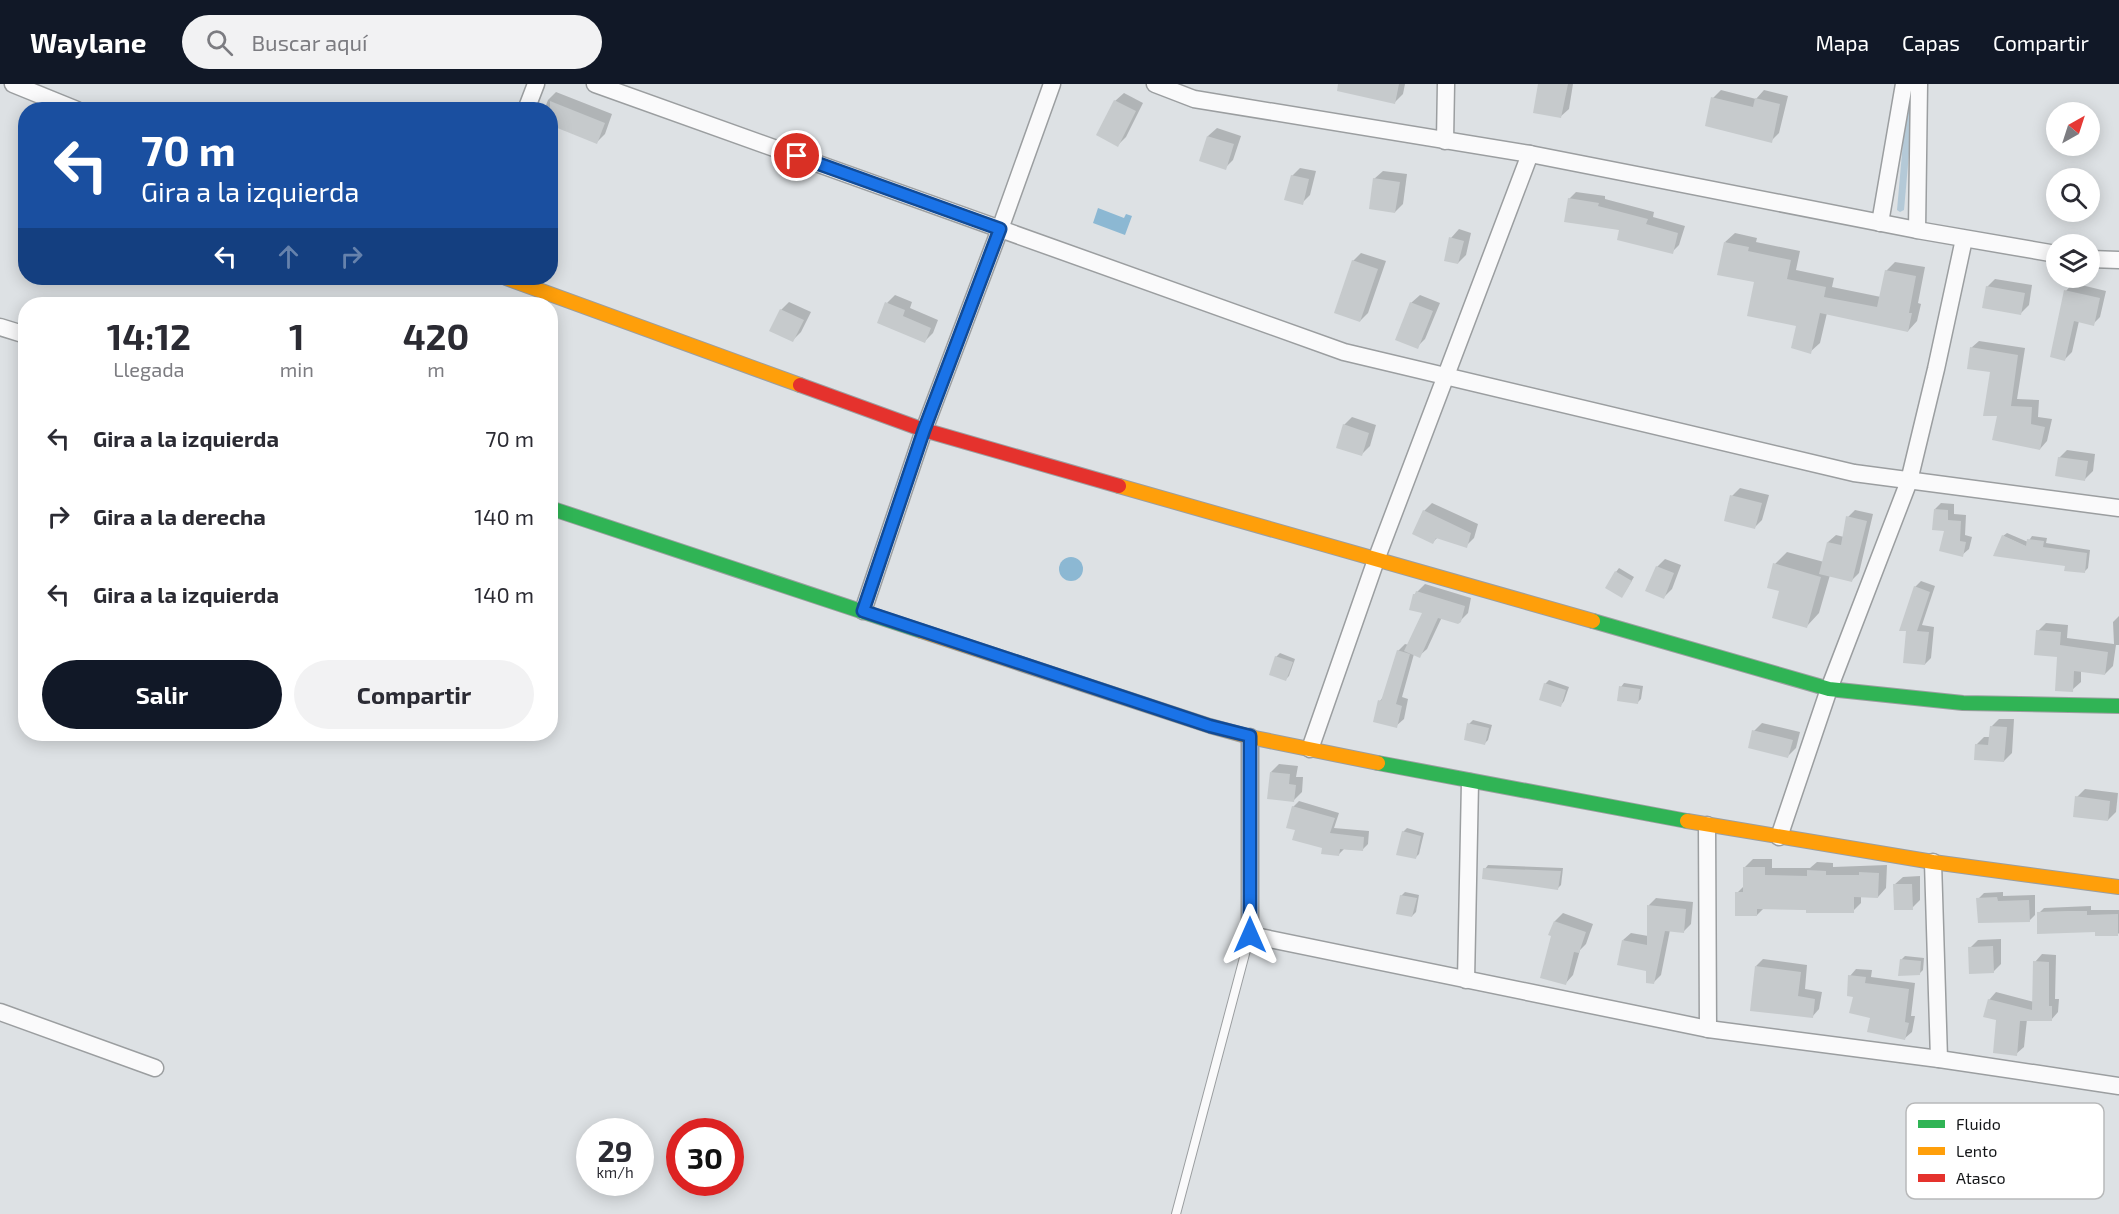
<!DOCTYPE html>
<html lang="es">
<meta charset="utf-8">
<style>
body{margin:0;font-family:"Exo 2",sans-serif;background:#f2f2f3;color:#2b2b33;height:100vh;display:flex;flex-direction:column;font-size:22px;white-space:nowrap}
*{box-sizing:border-box;margin:0}
p{font-size:20px;color:#7c7c81}
.icon{flex:none;width:33px;height:33px;fill:none;stroke:currentColor;stroke-width:2;stroke-linecap:round;stroke-linejoin:round}
.map{position:relative;flex:1;overflow:hidden}
.side{position:absolute;left:18px;top:213px;width:540px;height:444px;display:flex;flex-direction:column;background:#fff;border-radius:24px;box-shadow:0 3px 15px #0003}
.side>*{flex:none}
.hud{position:absolute;left:18px;top:18px;width:540px;height:183px;border-radius:24px;box-shadow:0 3px 15px #0003;background:#1a4fa0;color:#fff;overflow:hidden}
.needle{width:39px;rotate:39deg}
.controls{position:absolute;left:2046px;top:18px;display:grid;gap:12px}
.controls a{display:grid;place-items:center;width:54px;height:54px;border-radius:50%;background:#fff;box-shadow:0 3px 15px #0003;font-size:30px}
.speed{position:absolute;left:576px;top:1034px;display:flex;gap:12px;font-size:30px;font-weight:700;text-align:center}
.speed>*{display:grid;place-content:center;width:78px;height:78px;border-radius:50%;background:#fff;box-shadow:0 3px 15px #0003;line-height:1}
.speed small{font-size:15px;font-weight:400}
.speed .limit{border:9px solid #d22;background:#fff;color:#111}
.pin{position:absolute;display:grid;place-items:center;width:51px;height:51px;color:#fff;margin:-26px;border:3px solid #fff;border-radius:50%;box-shadow:0 2px 6px #0007}
.me{position:absolute;width:66px;margin:-33px;rotate:0deg;stroke-linejoin:round;filter:drop-shadow(0 0 4px #0008)}
.turn{display:flex;align-items:center;gap:21px;height:126px;padding:0 24px;font-size:27px}
.turn .icon{width:78px;height:78px;stroke-width:2.5}
.turn b{display:block;font-size:42px;line-height:51px}
.lanes{display:flex;align-items:center;height:57px;padding:0 24px;background:#0003;justify-content:center;gap:30px;direction:ltr}
.lanes .off{opacity:.35}
.eta{display:flex;justify-content:space-evenly;align-items:center;height:102px;text-align:center}
.eta b{font-size:36px;font-weight:700;line-height:42px}
.action{display:flex;gap:12px;margin-top:auto;padding:12px 24px}
.action a{flex:1;height:69px;border-radius:36px;background:#111827;color:#fff;font-size:24px;font-weight:700;line-height:69px;text-align:center}
.action a+a{background:#f2f2f3;color:#2b2b33}
ul{padding:0;list-style:none}
li{display:flex;align-items:center;gap:18px;height:78px;padding:0 24px}
li div{flex:1}
li b{display:block;font-size:22px}
li em{font-style:normal}
header{display:flex;align-items:center;gap:36px;box-sizing:border-box;height:84px;padding:0 30px;background:#111827;color:#fff}
header strong{font-size:28px}
nav{display:flex;gap:33px;margin-inline-start:auto;font-size:21px}
.search{width:420px;height:54px;background:#f2f2f3;display:flex;align-items:center;gap:15px;box-sizing:border-box;padding:0 21px;border-radius:33px;color:#7c7c81;font-size:22px}
.map>svg:first-child{display:block}
.green{fill:#b4c9d7}
.water{fill:#8cb8d3}
.shadow{fill:#0003}
.building{fill:#c6cacc}
.lines{fill:none;stroke-linecap:round;stroke-linejoin:round}
.lane-casing{stroke:#9b9ea0;stroke-width:10}
.street-casing{stroke:#9b9ea0;stroke-width:19}
.fast-casing{stroke:#9b9ea0;stroke-width:16}
.slow-casing{stroke:#9b9ea0;stroke-width:16}
.jam-casing{stroke:#9b9ea0;stroke-width:16}
.lane{stroke:#fafafb;stroke-width:8}
.street{stroke:#fafafb;stroke-width:16}
.fast{stroke:#30b455;stroke-width:14}
.slow{stroke:#ff9f0a;stroke-width:14}
.jam{stroke:#e5322d;stroke-width:14}
.route-casing{stroke:#114b97;stroke-width:15}
.route{stroke:#1a73e8;stroke-width:10}
.key{fill:#fff;stroke:#b8b9ba;stroke-width:1.5}
.key-label{font-size:16px;fill:#141618}
</style>
<header>
<strong>Waylane</strong>
<div class="search"><svg class="icon" aria-label="search" viewBox="0 0 24 24"><circle cx="10" cy="10" r="6"/><path d="M15 15l6 6"/></svg>Buscar aquí</div>
<nav><a>Mapa</a><a>Capas</a><a>Compartir</a></nav>
</header>
<div class="map">
<svg width="2119" height="1130" viewBox="0 0 2119 1130">
<rect width="100%" height="100%" fill="#dde1e4"/>
<path class="green" d="M1908 1 1915 2 1904 126 1900 128 1897 126Z"/>
<g class="water">
<path d="M1098 124 1124 134 1126 130 1132 132 1125 151 1093 139Z"/>
<circle cx="1071" cy="485" r="12"/>
</g>
<g class="shadow">
<path d="M1362 0H1405L1403 10 1395 18Z"/>
<path d="M1540 0H1573L1569 25 1560 33Z"/>
<path d="M1721 6 1756 15 1764 6 1788 12 1779 49 1771 57 1713 14Z"/>
<path d="M556 8 612 30 605 50 597 58 550 26H544L548 16Z"/>
<path d="M1124 9 1143 19 1126 53 1118 61 1098 50 1115 17Z"/>
<path d="M1217 44 1241 52 1233 76 1225 84 1201 76 1208 52Z"/>
<path d="M1300 84 1316 87 1310 111 1302 119 1292 92Z"/>
<path d="M1383 87 1407 90 1403 120 1395 128 1374 95Z"/>
<path d="M1576 108 1605 112V115L1654 128 1653 133 1685 142 1679 161 1672 168 1569 115Z"/>
<path d="M1459 145 1471 149 1466 171 1458 179 1451 154Z"/>
<path d="M1735 149 1757 154 1756 158 1800 167 1796 186 1834 194 1832 203 1881 213 1886 187 1895 178 1925 183 1918 219 1921 220 1917 237 1908 247 1827 229 1820 259 1810 268 1798 241 1756 197 1725 158Z"/>
<path d="M1361 169 1386 177 1368 229 1360 237 1353 177Z"/>
<path d="M1995 195 2032 201 2029 221 2021 229 1987 203Z"/>
<path d="M2073 199 2106 207 2100 233 2093 240 2079 237 2072 268 2065 275 2066 207Z"/>
<path d="M895 211 912 218 910 224 938 236 933 249 925 257 887 219Z"/>
<path d="M1420 211 1440 219 1425 255 1417 263 1411 219Z"/>
<path d="M789 218 811 228 801 248 793 256 781 226Z"/>
<path d="M1979 257 2025 264 2017 315 2039 316 2038 333 2052 335 2047 357 2040 365 1999 331 1991 287 1971 264Z"/>
<path d="M1352 333 1376 341 1370 362 1361 371 1344 341Z"/>
<path d="M2067 366 2095 370 2093 387 2085 395 2059 374Z"/>
<path d="M1740 404 1769 411 1762 436 1754 444 1732 412Z"/>
<path d="M1432 419 1478 440 1474 454 1466 462 1438 453 1433 458 1424 427Z"/>
<path d="M1941 419 1954 420V430L1966 431 1965 451 1972 453 1969 465 1962 471 1935 425Z"/>
<path d="M1855 426 1873 430 1859 489 1852 496 1830 491 1819 529 1807 542 1781 506 1775 480 1787 468 1824 478 1828 458 1836 451 1844 453 1848 433Z"/>
<path d="M2007 449 2028 458 2032 452 2047 454 2046 459 2090 466 2088 484 2084 488 2067 481 2003 452Z"/>
<path d="M1665 475 1681 481 1672 505 1664 513 1657 483Z"/>
<path d="M1619 484 1634 493 1625 508 1616 488Z"/>
<path d="M1921 497 1935 502 1922 541 1934 543 1931 574 1925 580 1904 578 1915 503Z"/>
<path d="M1425 500 1471 514 1468 529 1460 537 1442 533 1427 565 1419 572 1414 570 1402 613 1408 615 1404 635 1396 642 1380 617 1384 612 1398 567 1405 560 1409 561 1425 528 1415 510Z"/>
<path d="M2119 532V561H2116L2113 582 2105 590 2081 587V598L2072 606 2058 571 2038 547 2046 539 2068 541 2067 554 2114 560 2113 538Z"/>
<path d="M1280 569 1295 575 1289 592 1286 595 1276 573Z"/>
<path d="M1549 596 1569 603 1564 617 1561 621 1545 600Z"/>
<path d="M1624 599 1643 602 1641 615 1637 619 1621 603Z"/>
<path d="M1999 635H2014L2012 669 2004 677 1976 661 1984 653H1990L1991 643Z"/>
<path d="M1473 636 1492 641 1488 656 1485 659 1469 640Z"/>
<path d="M1762 639 1800 648 1796 664 1788 672 1754 647Z"/>
<path d="M1279 680 1298 682 1296 693H1303L1302 708 1294 716 1271 688Z"/>
<path d="M2085 705 2118 709 2116 728 2108 736 2077 713Z"/>
<path d="M1299 717 1339 729 1334 744 1369 747 1368 760 1362 766 1344 765 1339 770 1324 763 1296 745 1293 723Z"/>
<path d="M1407 744 1424 749 1419 770 1415 774 1403 748Z"/>
<path d="M1753 775H1772V784H1810L1817 778 1833 779V783L1887 781 1886 804 1878 813 1861 812V819L1853 827 1764 824 1757 831 1737 809 1745 801V783Z"/>
<path d="M1488 781 1563 784 1561 801 1557 805 1485 785Z"/>
<path d="M1920 792V816L1912 824 1894 801 1903 793Z"/>
<path d="M1405 808 1419 811 1416 828 1412 832 1401 812Z"/>
<path d="M2003 808V812L2035 811V831L2029 837 1978 815 1984 809Z"/>
<path d="M1656 814 1693 818 1691 840 1684 847 1670 846 1661 891 1653 899 1648 886 1623 856 1631 849 1648 852 1649 821Z"/>
<path d="M2091 822V826H2119V849L2117 851 2039 829 2044 824Z"/>
<path d="M1563 829 1593 840 1586 860 1580 866 1573 891 1565 900 1553 851 1550 850 1555 837Z"/>
<path d="M2001 855V880L1993 888 1970 864 1978 856Z"/>
<path d="M2042 870 2056 871 2055 915H2059L2058 928 2051 936 2027 935 2024 963 2016 970 1989 916 1996 908 2034 918 2035 878Z"/>
<path d="M1905 872 1924 874 1923 886 1919 890 1901 876Z"/>
<path d="M1763 875 1807 881 1805 905 1822 908 1819 925 1812 933 1756 882Z"/>
<path d="M1856 885 1872 886 1871 893 1915 899 1911 932H1915L1912 948 1905 954 1872 932 1855 911 1850 892Z"/>
</g>
<g class="building">
<path d="M1338 0H1399L1395 20 1337 7Z"/>
<path d="M1538 0H1568L1561 34 1533 29Z"/>
<path d="M1711 13 1753 23 1755 14 1780 20 1772 59 1705 42Z"/>
<path d="M1114 16 1136 27 1118 63 1096 51Z"/>
<path d="M550 17 605 39 597 60 550 41Z"/>
<path d="M1207 52 1234 60 1226 86 1199 77Z"/>
<path d="M1291 91 1309 95 1303 121 1284 116Z"/>
<path d="M1373 94 1400 98 1395 129 1369 125Z"/>
<path d="M1568 114 1599 119 1598 122 1648 135 1646 140 1678 149 1673 170 1617 156 1619 146 1564 138Z"/>
<path d="M1449 153 1464 157 1458 180 1444 177Z"/>
<path d="M1724 158 1749 163 1748 167 1791 176 1787 195 1826 203 1824 213 1877 223 1885 186 1916 192 1909 229H1912L1908 248 1820 229 1811 270 1791 264 1796 242 1747 232 1754 198 1717 191Z"/>
<path d="M1352 176 1378 185 1360 238 1334 229Z"/>
<path d="M1986 202 2025 209 2021 231 1982 224Z"/>
<path d="M2064 206 2100 214 2094 242 2074 237 2065 277 2050 273Z"/>
<path d="M885 218 905 226 903 232 931 244 925 259 877 239Z"/>
<path d="M1410 218 1433 227 1418 265 1395 256Z"/>
<path d="M780 225 804 236 793 258 769 247Z"/>
<path d="M1970 263 2018 271 2011 322 2032 323 2031 340 2045 343 2040 366 1992 356 1997 332H1983L1990 288 1967 285Z"/>
<path d="M1343 340 1369 349 1362 372 1336 364Z"/>
<path d="M2058 373 2088 377 2085 397 2055 392Z"/>
<path d="M1730 411 1762 419 1755 445 1724 437Z"/>
<path d="M1934 425 1948 426V436L1961 437 1960 457 1966 458 1963 473 1939 467 1944 447 1932 446Z"/>
<path d="M1423 426 1471 449 1467 464 1436 454 1433 460 1412 450Z"/>
<path d="M1846 432 1867 437 1852 498 1819 490 1827 458 1841 461Z"/>
<path d="M2002 451 2026 462 2027 455 2044 457 2043 463 2087 469 2085 489 2064 487 2065 482 1993 472Z"/>
<path d="M1773 479 1821 493 1807 544 1772 534 1779 507 1767 504Z"/>
<path d="M1656 482 1674 489 1664 515 1645 507Z"/>
<path d="M1615 487 1632 497 1622 514 1605 504Z"/>
<path d="M1914 502 1930 508 1917 547 1929 548 1925 581 1903 579 1906 547H1899Z"/>
<path d="M1416 507 1465 522 1461 538 1458 540 1438 534 1420 574 1404 567 1422 529 1409 526 1413 510H1415Z"/>
<path d="M2036 546 2061 548 2060 561 2108 568 2105 591 2074 587 2073 608 2055 607 2057 573 2034 571Z"/>
<path d="M1397 566 1410 570 1396 620 1402 622 1397 644 1373 638 1378 616 1381 617Z"/>
<path d="M1275 572 1293 578 1286 597 1269 591Z"/>
<path d="M1544 599 1566 606 1561 623 1539 616Z"/>
<path d="M1619 602 1640 605 1638 620 1617 617Z"/>
<path d="M1467 639 1489 644 1485 661 1464 656Z"/>
<path d="M1990 642 2007 643 2004 678 1974 676 1975 660 1988 661Z"/>
<path d="M1752 646 1793 656 1788 674 1748 664Z"/>
<path d="M1270 688 1290 690 1289 700 1296 701 1294 718 1267 715Z"/>
<path d="M2075 712 2110 717 2108 737 2073 733Z"/>
<path d="M1292 722 1335 734 1330 749 1364 753 1363 767 1340 765 1339 772 1321 770 1322 764 1292 756 1295 746 1286 744Z"/>
<path d="M1402 747 1421 752 1416 775 1396 771Z"/>
<path d="M1743 783H1765V791L1807 792V786L1826 787V791H1859V788L1879 789 1878 814 1854 813V829H1806V826L1757 825V832H1735V808H1743Z"/>
<path d="M1483 784 1561 787 1558 806 1482 795Z"/>
<path d="M1893 800H1912L1913 826H1894Z"/>
<path d="M1400 811 1417 814 1412 833 1396 830Z"/>
<path d="M1997 813 1998 817 2029 816 2030 838 1978 839 1976 814Z"/>
<path d="M1647 821 1686 825 1684 849 1665 847 1654 900 1646 899V887L1617 881 1622 856 1647 861Z"/>
<path d="M2067 827H2087V831L2118 830V852H2095V848L2037 850V828Z"/>
<path d="M1554 837 1586 848 1579 869 1574 868 1566 901 1540 894 1551 852 1548 851Z"/>
<path d="M1993 862 1994 889 1969 890 1968 863Z"/>
<path d="M1900 875 1921 877 1920 891 1898 892Z"/>
<path d="M2033 877 2049 878V922H2052V937H2020L2017 972 1993 969 1996 936 1983 933 1988 915 2032 926Z"/>
<path d="M1755 882 1801 888 1798 912 1815 915 1813 934 1750 927Z"/>
<path d="M1848 891 1866 893 1865 899 1909 905 1905 938 1909 939 1905 956 1867 948 1870 934 1849 929 1853 913 1847 912Z"/>
</g>
<g class="lines">
<defs>
<path id="lane" d="M1176 1130 1250 851"/>
<g id="street">
<path d="M13 0 77 26"/>
<path d="M595 0 1344 268 1854 389 2119 424"/>
<path d="M1155 0 1194 15 1530 70 1917 146 2056 170"/>
<path d="M526 26 536 0"/>
<path d="M1445 57 1446 0"/>
<path d="M1880 139 1904 0"/>
<path d="M1917 146 1919 0"/>
<path d="M2090 175 2119 176"/>
<path d="M0 243 26 251"/>
<path d="M863 527 924 346 1000 145 1052 0"/>
<path d="M1250 653V851L1708 945 1939 975 2119 1002"/>
<path d="M1310 665 1376 476 1530 70"/>
<path d="M1707 741 1708 945"/>
<path d="M1779 753 1829 605 1909 397 1936 285 1964 155"/>
<path d="M1933 778 1939 975"/>
<path d="M1466 896 1470 698"/>
<path d="M0 928 155 984"/>
</g>
<g id="fast">
<path d="M550 424 921 547"/>
<path d="M1593 537 1829 605 1963 619 2119 622"/>
<path d="M1378 679 1687 737"/>
</g>
<g id="slow">
<path d="M506 194 800 301"/>
<path d="M1119 402 1593 537"/>
<path d="M921 547 1210 642 1250 653 1378 679"/>
<path d="M1687 737 1933 778 2119 803"/>
</g>
<path id="jam" d="M800 301 924 346 1119 402"/>
</defs>
<use href="#lane" class="lane-casing"/>
<use href="#street" class="street-casing"/>
<use href="#fast" class="fast-casing"/>
<use href="#slow" class="slow-casing"/>
<use href="#jam" class="jam-casing"/>
<use href="#lane" class="lane"/>
<use href="#street" class="street"/>
<use href="#fast" class="fast"/>
<use href="#slow" class="slow"/>
<use href="#jam" class="jam"/>
</g>
<g class="lines">
<defs>
<path id="route" d="M797 72 1000 145 924 346 863 527 1210 642 1250 652V851"/>
</defs>
<use href="#route" class="route-casing"/>
<use href="#route" class="route"/>
</g>
<rect x="1906" y="1019" width="198" height="96" rx="9" class="key"/>
<rect x="1918" y="1036" width="27" height="8" fill="#30b455"/>
<rect x="1918" y="1063" width="27" height="8" fill="#ff9f0a"/>
<rect x="1918" y="1090" width="27" height="8" fill="#e5322d"/>
<g class="key-label">
<text x="1956" y="1046">Fluido</text>
<text x="1956" y="1073">Lento</text>
<text x="1956" y="1100">Atasco</text>
</g>
</svg>
<div class="controls">
<a><svg class="needle" viewBox="-14 -14 28 28"><path d="M0-13l5 13h-10z" fill="#e53935"/><path d="M0 13l5-13h-10z" fill="#7c7c81"/></svg></a>
<a><svg class="icon" aria-label="search" viewBox="0 0 24 24"><circle cx="10" cy="10" r="6"/><path d="M15 15l6 6"/></svg></a>
<a><svg class="icon" aria-label="layers" viewBox="0 0 24 24"><path d="M12 4l9 5-9 5-9-5zM3 14l9 5 9-5"/></svg></a>
</div>
<div class="speed"><div>29<small>km/h</small></div><div class="limit">30</div></div>
<div class="pin" style="left:797px;top:72px;background:#d93025"><svg class="icon" aria-label="arrive" viewBox="0 0 24 24"><path d="M6 21V4h12l-3 4 3 4H6"/></svg></div>
<svg class="me" style="left:1250px;top:851px" viewBox="-20 -20 40 40"><path d="M0-17L14 15 0 8-14 15z" fill="#1a73e8" stroke="#fff" stroke-width="4"/></svg>
<div class="hud">
<div class="turn"><svg class="icon" aria-label="left" viewBox="0 0 24 24"><path d="M17 20v-9H6M10 6l-5 5 5 5"/></svg><div><b>70 m</b>Gira a la izquierda</div></div>
<div class="lanes"><svg class="icon" aria-label="left" viewBox="0 0 24 24"><path d="M17 20v-9H6M10 6l-5 5 5 5"/></svg><svg class="icon off" aria-label="ahead" viewBox="0 0 24 24"><path d="M12 20V5M6 11l6-6 6 6"/></svg><svg class="icon off" aria-label="right" viewBox="0 0 24 24"><path d="M7 20v-9h11M14 6l5 5-5 5"/></svg></div>
</div>
<section class="side">
<div class="eta">
<div><b>14:12</b><p>Llegada</p></div>
<div><b>1</b><p>min</p></div>
<div><b>420</b><p>m</p></div>
</div>
<ul>
<li><svg class="icon" aria-label="left" viewBox="0 0 24 24"><path d="M17 20v-9H6M10 6l-5 5 5 5"/></svg><div><b>Gira a la izquierda</b></div><em>70 m</em></li>
<li><svg class="icon" aria-label="right" viewBox="0 0 24 24"><path d="M7 20v-9h11M14 6l5 5-5 5"/></svg><div><b>Gira a la derecha</b></div><em>140 m</em></li>
<li><svg class="icon" aria-label="left" viewBox="0 0 24 24"><path d="M17 20v-9H6M10 6l-5 5 5 5"/></svg><div><b>Gira a la izquierda</b></div><em>140 m</em></li>
</ul>
<div class="action"><a>Salir</a><a>Compartir</a></div>
</section>
</div>
